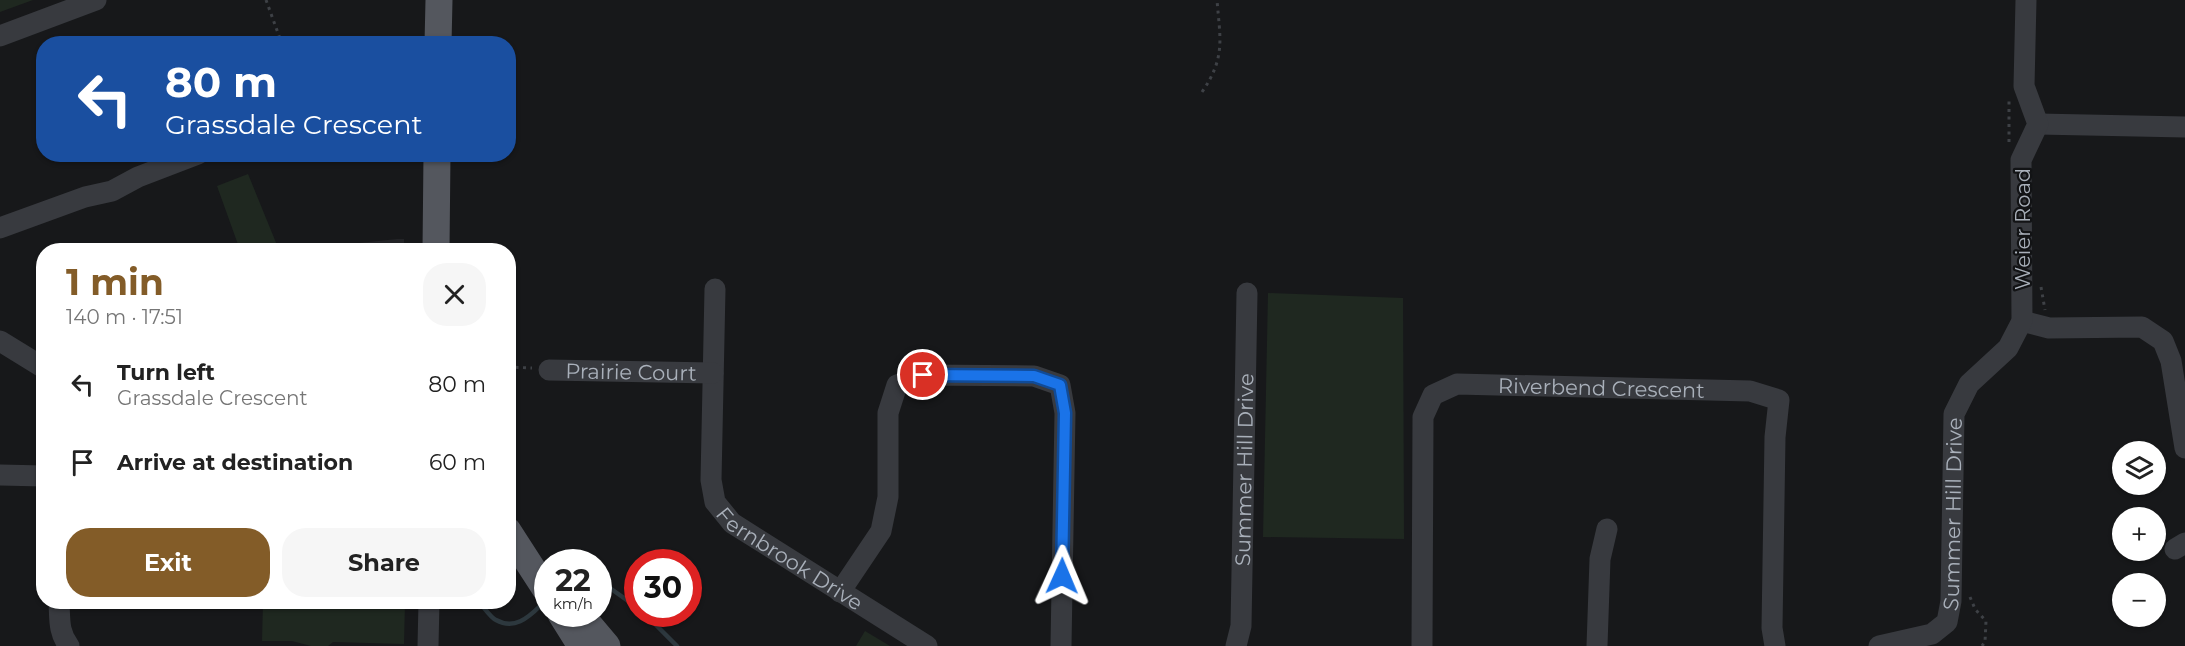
<!DOCTYPE html>
<meta charset="utf-8">
<style>
body{margin:0;font-family:Montserrat,sans-serif;background:#f6f6f6;color:#222;height:100vh;display:flex;flex-direction:column;font-size:22px;white-space:nowrap}
*{box-sizing:border-box;margin:0}
p{font-size:20px;color:#767676}
.icon{flex:none;width:33px;height:33px;fill:none;stroke:currentColor;stroke-width:2;stroke-linecap:round;stroke-linejoin:round}
.map{position:relative;flex:1;overflow:hidden}
.panel{position:absolute;left:36px;top:243px;width:480px;height:366px;display:flex;flex-direction:column;background:#fff;border-radius:24px;box-shadow:0 2px 4px #0004}
.panel>*{flex:none}
.banner{position:absolute;left:36px;top:36px;width:480px;height:126px;border-radius:24px;box-shadow:0 2px 4px #0004;background:#1a4fa0;color:#fff;overflow:hidden}
.tools{position:absolute;left:2112px;top:441px;display:grid;gap:12px}
.tools a{display:grid;place-items:center;width:54px;height:54px;border-radius:50%;background:#fff;box-shadow:0 2px 4px #0004;font-size:30px}
.speed{position:absolute;left:534px;top:549px;display:flex;gap:12px;font-size:30px;font-weight:700;text-align:center}
.speed>*{display:grid;place-content:center;width:78px;height:78px;border-radius:50%;background:#fff;box-shadow:0 2px 4px #0004;line-height:1}
.speed small{font-size:15px;font-weight:400}
.speed .limit{border:9px solid #d22;background:#fff;color:#111}
.pin{position:absolute;display:grid;place-items:center;width:51px;height:51px;color:#fff;margin:-26px;border:3px solid #fff;border-radius:50%;box-shadow:0 2px 6px #0007}
.me{position:absolute;width:66px;margin:-33px;rotate:1deg;stroke-linejoin:round;filter:drop-shadow(0 0 4px #0008)}
.turn{display:flex;align-items:center;gap:21px;height:126px;padding:0 30px;font-size:27px}
.turn .icon{width:78px;height:78px;stroke-width:2.5}
.turn b{display:block;font-size:42px;line-height:51px}
.round{display:grid;place-items:center;flex:none;width:63px;height:63px;border-radius:24px;background:#f6f6f6}
.head{display:flex;align-items:center;justify-content:space-between;height:102px;padding:0 30px}
h1{font-size:36px;font-weight:700;line-height:45px;color:#835c28}
.button{display:flex;gap:12px;margin-top:auto;padding:12px 30px}
.button a{flex:1;height:69px;border-radius:24px;background:#835c28;color:#fff;font-size:24px;font-weight:700;line-height:69px;text-align:center}
.button a+a{background:#f6f6f6;color:#222}
ul{padding:0;list-style:none}
li{display:flex;align-items:center;gap:18px;height:78px;padding:0 30px}
li div{flex:1}
li b{display:block;font-size:22px}
li em{font-style:normal}
.map>svg:first-child{display:block}
.built{fill:#232427}
.green{fill:#1f2820}
.lines{fill:none;stroke-linecap:round;stroke-linejoin:round}
.stream{stroke:#2d383e;stroke-width:4.5}
.path{stroke:#3e4146;stroke-width:3;stroke-dasharray:3 4.5;stroke-linecap:butt}
.minor{stroke:#383a3f;stroke-width:21}
.major{stroke:#54575e;stroke-width:27}
.route-casing{stroke:#114b97;stroke-width:15}
.route{stroke:#1a73e8;stroke-width:10}
.labels{text-anchor:middle;dominant-baseline:central;stroke-width:4.5;stroke-linejoin:round;paint-order:stroke}
.street-label{font-size:21px;fill:#a9b0ba;stroke:#121315}
</style>
<div class="map">
<svg width="2185" height="646" viewBox="0 0 2185 646">
<rect width="100%" height="100%" fill="#17181a"/>
<path class="built" d="M397 239H404V250H293Z"/>
<g class="green">
<path d="M0 0H33L0 12Z"/>
<path d="M248 174 279 250H240L217 186Z"/>
<path d="M1268 293 1403 298 1404 539 1263 537Z"/>
<path d="M263 602H405L404 644 333 642 328 646H311L292 641H262Z"/>
<path d="M865 631 890 646H856Z"/>
</g>
<g class="lines">
<g class="stream">
<path d="M598 584 607 586 638 608"/>
<path d="M479 602C484 607 490 617 496 620 514 630 528 618 540 606"/>
<path d="M645 614 677 646"/>
</g>
<g class="path">
<path d="M266 0 282 44"/>
<path d="M1202 92C1226 57 1220 39 1217 0"/>
<path d="M2009 142V101"/>
<path d="M2041 287 2045 310"/>
<path d="M508 367 532 368"/>
<path d="M1970 597 1975 609 1986 621 1985 642 1982 646"/>
</g>
<g class="minor">
<path d="M0 36 96 0"/>
<path d="M2038 124 2185 127"/>
<path d="M0 228 85 197 112 191 138 177 198 154"/>
<path id="s1" d="M715 289 711 480 715 502 732 523 927 646"/>
<path d="M2022 321 2049 328 2142 327 2163 341 2171 361 2185 448"/>
<path d="M0 341 44 368"/>
<path id="s2" d="M549 370 713 373"/>
<path d="M0 475 44 476"/>
<path d="M2175 549 2185 543"/>
<path d="M840 592 881 531 888 497V413L897 385 923 375 1034 376 1060 385 1065 413 1061 646"/>
<path d="M59 602C60 618 58 632 69 646"/>
<path d="M428 646 429 602"/>
<path id="s3" d="M1236 646 1241 626 1247 293"/>
<path id="s4" d="M1422 646 1423 417 1433 395 1457 384 1750 391 1779 400 1775 437 1772 628 1775 646"/>
<path d="M1597 646 1600 559 1607 529"/>
<path id="s5" d="M1879 646 1932 634 1947 622 1951 601 1954 414 1969 384 2008 348 2022 321 2021 160 2038 124 2024 86 2026 0"/>
</g>
<g class="major">
<path d="M438 44 439 0"/>
<path d="M436 250 437 154"/>
<path d="M508 531 548 593"/>
<path d="M561 614 581 646"/>
<path d="M580 614 607 646"/>
</g>
</g>
<g class="lines">
<defs>
<path id="route" d="M923 375 1034 376 1060 385 1065 413 1062 576"/>
</defs>
<use href="#route" class="route-casing"/>
<use href="#route" class="route"/>
</g>
<g class="labels">
<g class="street-label">
<text transform="translate(2022 229) rotate(-90)">Weier Road</text>
<text stroke="none"><textPath href="#s2" startOffset="82">Prairie Court</textPath></text>
<text stroke="none"><textPath href="#s4" startOffset="424">Riverbend Crescent</textPath></text>
<text stroke="none"><textPath href="#s3" startOffset="177">Summer Hill Drive</textPath></text>
<text stroke="none"><textPath href="#s5" startOffset="182">Summer Hill Drive</textPath></text>
<text stroke="none"><textPath href="#s1" startOffset="308">Fernbrook Drive</textPath></text>
</g>
</g>
</svg>
<div class="tools">
<a><svg class="icon" aria-label="layers" viewBox="0 0 24 24"><path d="M12 4l9 5-9 5-9-5zM3 14l9 5 9-5"/></svg></a>
<a>+</a>
<a>−</a>
</div>
<div class="speed"><div>22<small>km/h</small></div><div class="limit">30</div></div>
<div class="pin" style="left:923px;top:375px;background:#d93025"><svg class="icon" aria-label="arrive" viewBox="0 0 24 24"><path d="M6 21V4h12l-3 4 3 4H6"/></svg></div>
<svg class="me" style="left:1062px;top:576px" viewBox="-20 -20 40 40"><path d="M0-17L14 15 0 8-14 15z" fill="#1a73e8" stroke="#fff" stroke-width="4"/></svg>
<div class="banner">
<div class="turn"><svg class="icon" aria-label="left" viewBox="0 0 24 24"><path d="M17 20v-9H6M10 6l-5 5 5 5"/></svg><div><b>80 m</b>Grassdale Crescent</div></div>
</div>
<section class="panel">
<div class="head"><div><h1>1 min</h1><p>140 m · 17:51</p></div><a class="round"><svg class="icon" aria-label="close" viewBox="0 0 24 24"><path d="M6 6l12 12M18 6L6 18"/></svg></a></div>
<ul>
<li><svg class="icon" aria-label="left" viewBox="0 0 24 24"><path d="M17 20v-9H6M10 6l-5 5 5 5"/></svg><div><b>Turn left</b><p>Grassdale Crescent</p></div><em>80 m</em></li>
<li><svg class="icon" aria-label="arrive" viewBox="0 0 24 24"><path d="M6 21V4h12l-3 4 3 4H6"/></svg><div><b>Arrive at destination</b></div><em>60 m</em></li>
</ul>
<div class="button"><a>Exit</a><a>Share</a></div>
</section>
</div>
